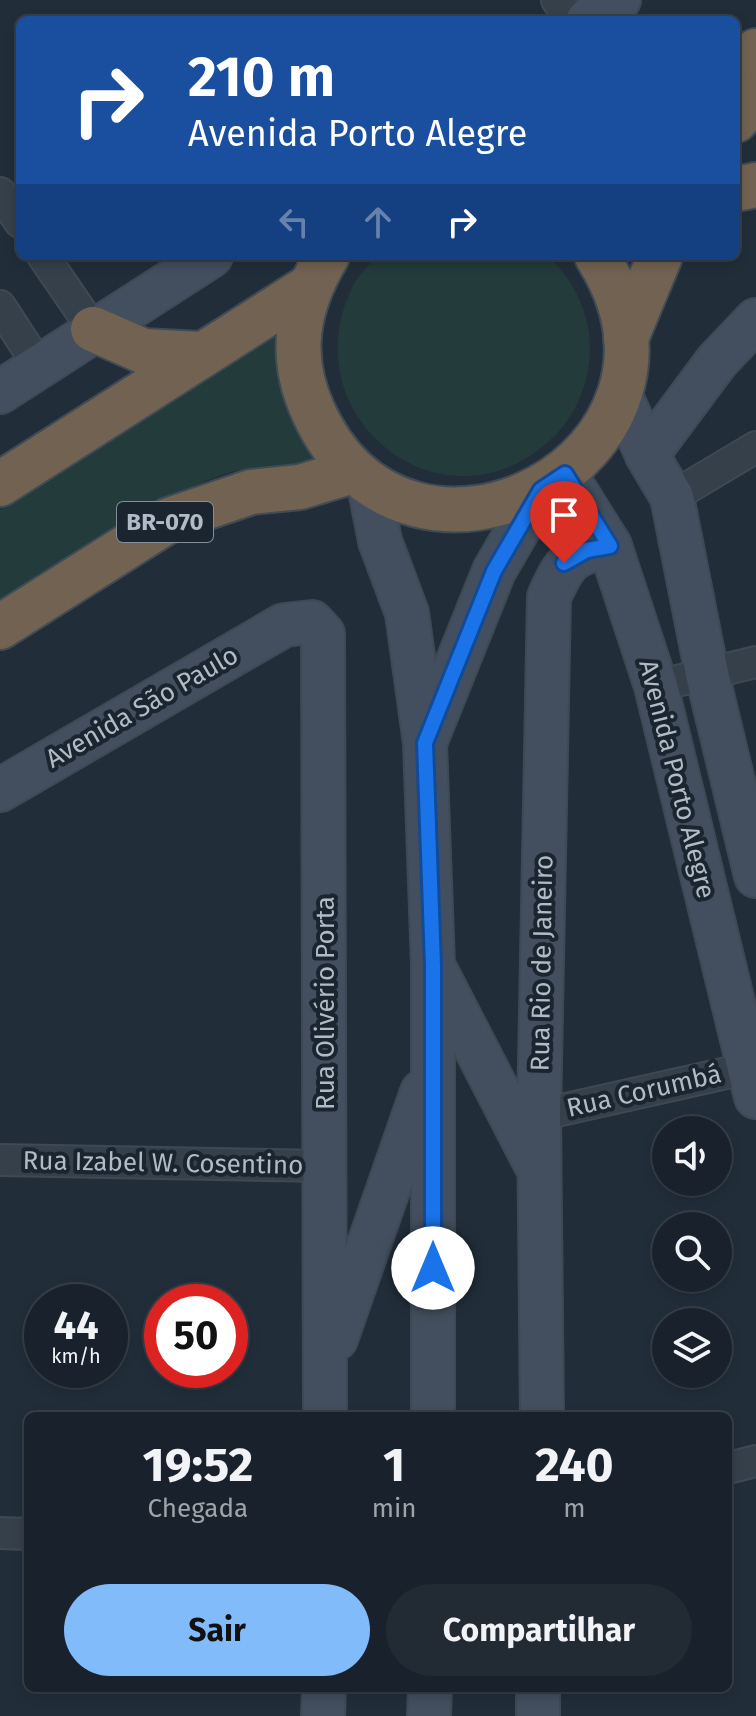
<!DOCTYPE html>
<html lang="pt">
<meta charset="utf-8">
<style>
body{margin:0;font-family:"Fira Sans",sans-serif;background:#222a34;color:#f1f3f6;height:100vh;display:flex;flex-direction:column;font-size:30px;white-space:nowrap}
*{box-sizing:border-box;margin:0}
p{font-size:26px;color:#9fa4a9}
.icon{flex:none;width:44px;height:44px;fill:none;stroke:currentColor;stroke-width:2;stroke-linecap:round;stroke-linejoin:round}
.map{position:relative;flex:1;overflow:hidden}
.drawer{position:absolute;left:24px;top:1412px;width:708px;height:280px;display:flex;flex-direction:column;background:#19222c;border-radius:12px;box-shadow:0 4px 12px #0003,0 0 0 2px #373f48}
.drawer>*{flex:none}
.top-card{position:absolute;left:16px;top:16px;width:724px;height:244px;border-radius:12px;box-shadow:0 4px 12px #0003,0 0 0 2px #373f48;background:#1a4fa0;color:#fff;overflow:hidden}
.fabs{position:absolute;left:652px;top:1116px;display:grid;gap:16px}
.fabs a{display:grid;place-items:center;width:80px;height:80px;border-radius:50%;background:#19222c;box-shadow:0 4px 12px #0003,0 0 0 2px #373f48;font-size:40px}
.speed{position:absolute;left:24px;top:1284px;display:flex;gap:16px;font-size:40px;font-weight:700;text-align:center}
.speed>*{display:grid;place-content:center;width:104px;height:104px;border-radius:50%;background:#19222c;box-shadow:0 4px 12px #0003,0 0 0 2px #373f48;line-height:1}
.speed small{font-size:20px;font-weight:400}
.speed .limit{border:12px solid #d22;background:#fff;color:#111}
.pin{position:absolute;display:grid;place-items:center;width:68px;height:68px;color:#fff;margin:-82px -34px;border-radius:50% 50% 50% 0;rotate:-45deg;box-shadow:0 0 8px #0007}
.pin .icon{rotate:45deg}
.me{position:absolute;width:88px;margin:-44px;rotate:0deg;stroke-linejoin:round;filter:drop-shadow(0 0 6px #0008)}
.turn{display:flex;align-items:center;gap:28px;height:168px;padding:0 40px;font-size:36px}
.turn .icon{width:104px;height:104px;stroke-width:2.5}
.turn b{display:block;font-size:56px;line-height:68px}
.lanes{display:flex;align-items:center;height:76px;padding:0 40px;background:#0003;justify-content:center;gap:40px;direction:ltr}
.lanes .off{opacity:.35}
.eta{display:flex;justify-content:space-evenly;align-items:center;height:136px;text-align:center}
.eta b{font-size:48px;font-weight:700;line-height:56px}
.action{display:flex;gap:16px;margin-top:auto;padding:16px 40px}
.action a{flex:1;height:92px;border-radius:48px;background:#82bbf9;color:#111;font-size:32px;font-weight:700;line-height:92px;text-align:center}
.action a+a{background:#222a34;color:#f1f3f6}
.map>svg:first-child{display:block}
.green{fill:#233b3b}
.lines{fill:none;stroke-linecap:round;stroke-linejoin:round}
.street-casing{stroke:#3e4954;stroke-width:34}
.secondary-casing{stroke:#3e4954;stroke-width:46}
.highway-casing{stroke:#404b55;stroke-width:48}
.street{stroke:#35404b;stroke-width:30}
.secondary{stroke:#434f5e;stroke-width:42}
.highway{stroke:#716252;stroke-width:44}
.route-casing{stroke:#114b97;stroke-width:20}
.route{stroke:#1a73e8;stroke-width:14}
.labels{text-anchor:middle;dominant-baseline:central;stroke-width:8;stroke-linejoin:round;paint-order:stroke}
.shield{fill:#1a252f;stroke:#838e99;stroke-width:2}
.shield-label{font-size:24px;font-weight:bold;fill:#b0bbc7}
.street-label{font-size:26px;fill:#b0bbc7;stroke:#1a252f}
</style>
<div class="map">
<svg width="756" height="1716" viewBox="0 0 756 1716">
<rect width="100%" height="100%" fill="#212e3a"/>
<g class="green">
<path d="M377 256H548C580 286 596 327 588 371 582 400 569 424 547 443 441 536 292 417 351 290 356 277 368 266 377 256Z"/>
<path d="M279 317C283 387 283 409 320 471 296 469 271 466 246 469 179 479 61 569 0 608V509L112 436Z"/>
</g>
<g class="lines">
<defs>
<g id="street">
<path d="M557 0 571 20"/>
<path d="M0 193 20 222"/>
<path d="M43 256 93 329"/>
<path d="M0 306 39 366"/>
<path d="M672 497 756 447"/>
<path d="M656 686 756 662"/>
<path d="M539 1115 749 1068"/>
<path d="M0 1160 326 1166"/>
<path d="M728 1468 756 1461"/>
<path d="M0 1533 28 1534"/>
</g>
<g id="secondary">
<path d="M588 20 619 0"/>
<path d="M0 392 211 256"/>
<path d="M620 394 647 455 672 497 707 674 756 876"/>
<path d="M647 455 717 361 756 320"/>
<path d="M565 474 610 546 656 686 756 1097"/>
<path d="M369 484 380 541 407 613 425 743 433 965V1416"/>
<path d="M427 738 494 571 541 490"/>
<path d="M0 790 284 625 312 622 323 634 325 1416"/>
<path d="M437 973 535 1163"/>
<path d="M336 1339 422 1092"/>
<path d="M542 1416 539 1115 549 597C565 562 570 553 610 546"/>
<path d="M323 1716 324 1688"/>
<path d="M429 1716 430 1688"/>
<path d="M538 1716V1688"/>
</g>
<g id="highway">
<path d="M736 64 756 51"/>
<path d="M736 120 756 96"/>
<path d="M736 189 756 185"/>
<path d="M327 256C297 306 288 356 313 411 408 623 724 456 597 256"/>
<path d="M93 329 143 351 200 354"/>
<path d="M626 338 660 256"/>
<path d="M0 484 309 287"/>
<path d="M0 627 169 520 251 492 300 487 353 471"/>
</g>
</defs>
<use href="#street" class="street-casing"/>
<use href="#secondary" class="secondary-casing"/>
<use href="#highway" class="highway-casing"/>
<use href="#street" class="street"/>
<use href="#secondary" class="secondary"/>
<use href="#highway" class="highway"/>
</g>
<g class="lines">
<defs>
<path id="route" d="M433 1268V965L425 743 494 571 541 490 565 474 610 546 587 550 564 563"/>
</defs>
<use href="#route" class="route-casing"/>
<use href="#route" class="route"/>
</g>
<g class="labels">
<rect class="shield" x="117" y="502" width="96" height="40" rx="6"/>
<g class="shield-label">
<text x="165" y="522">BR-070</text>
</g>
<g class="street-label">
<text transform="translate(142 707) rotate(-30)">Avenida São Paulo</text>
<text transform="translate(677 779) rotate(76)">Avenida Porto Alegre</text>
<text transform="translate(542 963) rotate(-89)">Rua Rio de Janeiro</text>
<text transform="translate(325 1003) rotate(-90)">Rua Olivério Porta</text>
<text transform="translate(644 1091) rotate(-13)">Rua Corumbá</text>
<text transform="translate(163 1163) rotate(1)">Rua Izabel W. Cosentino</text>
</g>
</g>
</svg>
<div class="fabs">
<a><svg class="icon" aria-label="sound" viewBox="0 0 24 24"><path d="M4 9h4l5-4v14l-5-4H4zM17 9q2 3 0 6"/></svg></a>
<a><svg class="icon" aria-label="search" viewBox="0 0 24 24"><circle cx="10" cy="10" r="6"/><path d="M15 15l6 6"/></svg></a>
<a><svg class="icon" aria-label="layers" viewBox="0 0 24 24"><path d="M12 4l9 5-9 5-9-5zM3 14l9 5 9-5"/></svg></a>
</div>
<div class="speed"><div>44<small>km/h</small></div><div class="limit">50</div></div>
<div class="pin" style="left:564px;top:563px;background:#d93025"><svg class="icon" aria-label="arrive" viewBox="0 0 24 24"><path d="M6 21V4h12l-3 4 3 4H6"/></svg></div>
<svg class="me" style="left:433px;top:1268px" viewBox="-20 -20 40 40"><circle r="19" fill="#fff"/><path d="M0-13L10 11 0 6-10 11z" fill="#1a73e8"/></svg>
<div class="top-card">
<div class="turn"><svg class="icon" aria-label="right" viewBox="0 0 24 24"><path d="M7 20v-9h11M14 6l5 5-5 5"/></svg><div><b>210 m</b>Avenida Porto Alegre</div></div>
<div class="lanes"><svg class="icon off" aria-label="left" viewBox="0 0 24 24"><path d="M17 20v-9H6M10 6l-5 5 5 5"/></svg><svg class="icon off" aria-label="ahead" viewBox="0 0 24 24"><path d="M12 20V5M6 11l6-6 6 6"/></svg><svg class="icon" aria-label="right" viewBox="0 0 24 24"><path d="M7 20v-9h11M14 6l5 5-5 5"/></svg></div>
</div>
<section class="drawer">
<div class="eta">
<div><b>19:52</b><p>Chegada</p></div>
<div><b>1</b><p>min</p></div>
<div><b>240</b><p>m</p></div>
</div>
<div class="action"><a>Sair</a><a>Compartilhar</a></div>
</section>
</div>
